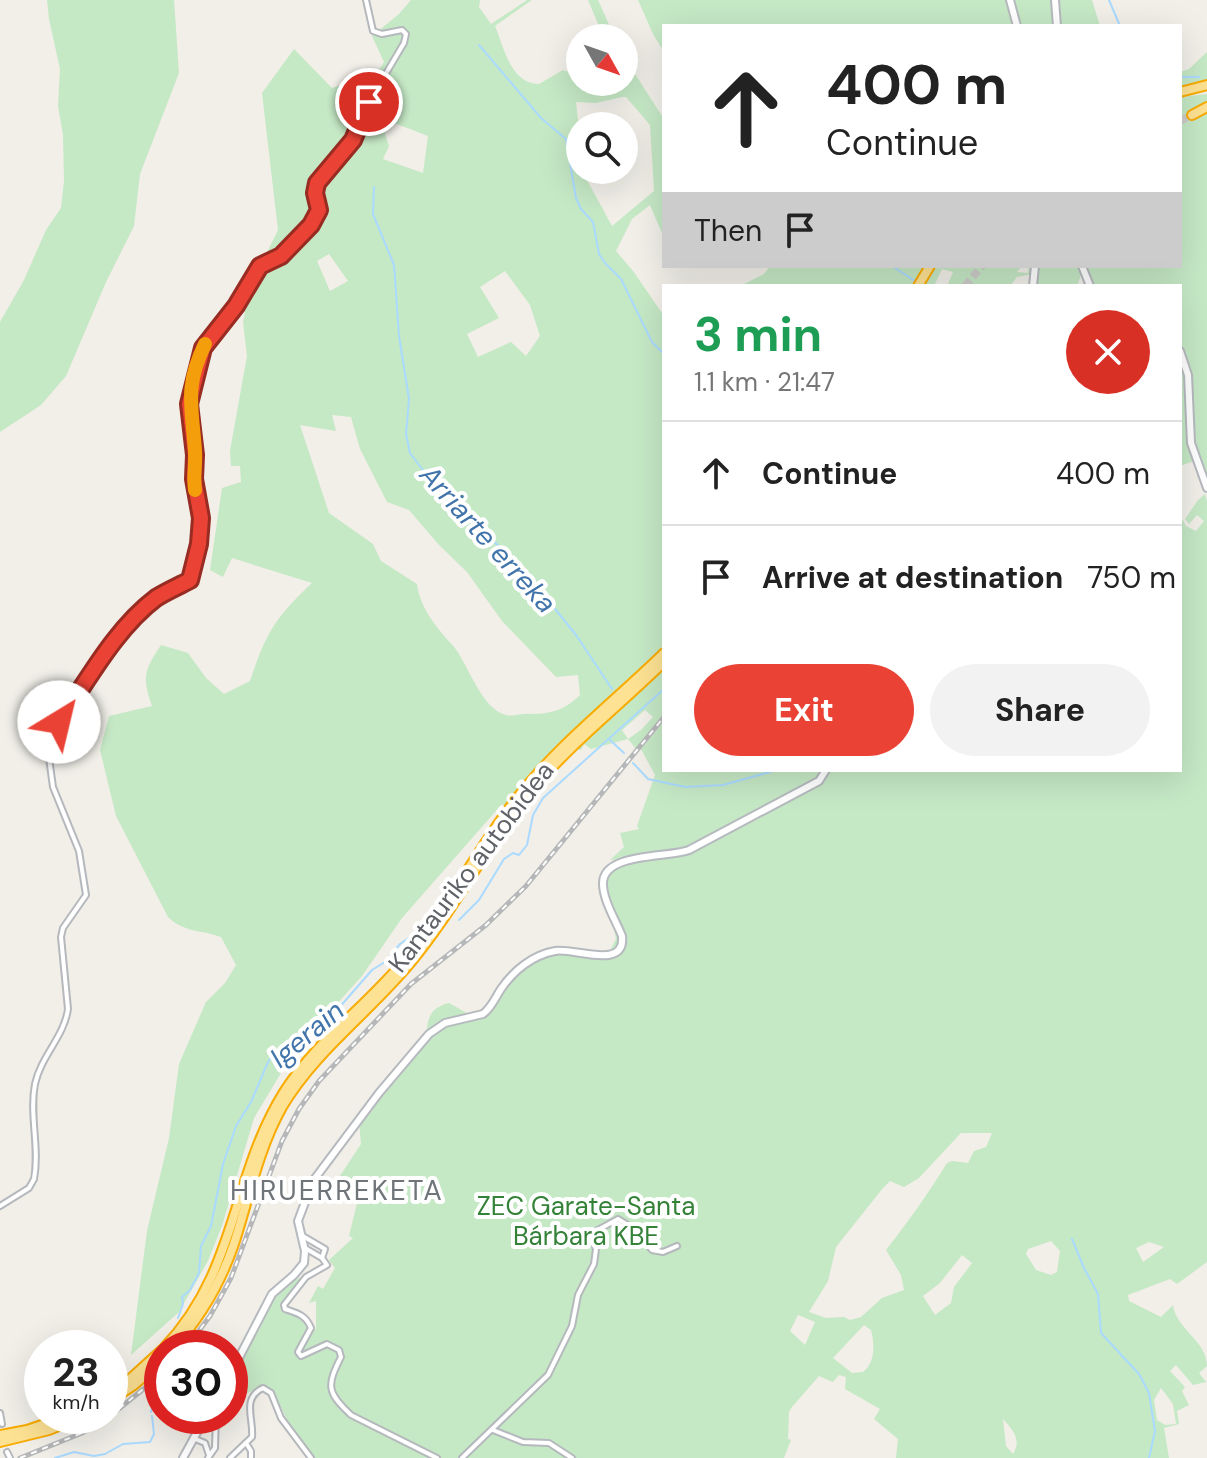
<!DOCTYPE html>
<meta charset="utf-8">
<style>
body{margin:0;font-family:"DM Sans",sans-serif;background:#f2f2f2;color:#222;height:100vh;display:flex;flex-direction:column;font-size:30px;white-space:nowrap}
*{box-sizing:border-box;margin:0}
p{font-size:26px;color:#767676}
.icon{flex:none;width:44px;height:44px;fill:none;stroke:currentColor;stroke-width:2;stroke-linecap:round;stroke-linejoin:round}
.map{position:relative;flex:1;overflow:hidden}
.drawer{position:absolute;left:662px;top:284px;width:520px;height:488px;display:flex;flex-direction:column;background:#fff;border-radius:0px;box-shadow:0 8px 32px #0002}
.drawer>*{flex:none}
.top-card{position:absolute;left:662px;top:24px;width:520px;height:244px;border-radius:0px;box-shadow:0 8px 32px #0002;background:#fff;color:#222;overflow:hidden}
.needle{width:52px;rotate:130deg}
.buttons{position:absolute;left:566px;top:24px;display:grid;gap:16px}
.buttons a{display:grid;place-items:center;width:72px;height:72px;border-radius:50%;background:#fff;box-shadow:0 8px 32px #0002;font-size:40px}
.speed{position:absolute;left:24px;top:1330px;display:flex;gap:16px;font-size:40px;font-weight:700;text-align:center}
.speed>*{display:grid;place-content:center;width:104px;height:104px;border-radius:50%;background:#fff;box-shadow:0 8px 32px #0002;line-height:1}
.speed small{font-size:20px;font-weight:400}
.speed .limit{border:12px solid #d22;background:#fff;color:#111}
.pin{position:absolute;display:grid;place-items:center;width:68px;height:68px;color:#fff;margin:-34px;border:4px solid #fff;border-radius:50%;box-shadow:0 2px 8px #0007}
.me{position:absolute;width:88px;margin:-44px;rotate:36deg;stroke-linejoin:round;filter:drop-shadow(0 0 6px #0008)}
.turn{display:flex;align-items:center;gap:28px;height:168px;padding:0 32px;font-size:36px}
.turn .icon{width:104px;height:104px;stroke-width:2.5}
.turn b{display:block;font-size:56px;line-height:68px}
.then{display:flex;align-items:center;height:76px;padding:0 32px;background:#0003;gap:16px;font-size:30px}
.round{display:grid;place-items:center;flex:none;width:84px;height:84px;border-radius:42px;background:#f2f2f2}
.headline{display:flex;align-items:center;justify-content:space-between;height:136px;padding:0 32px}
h1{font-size:48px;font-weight:700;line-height:60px;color:#1e9e55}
.primary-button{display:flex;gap:16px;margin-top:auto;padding:16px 32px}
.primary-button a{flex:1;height:92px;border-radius:48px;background:#ea4335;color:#fff;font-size:32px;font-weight:700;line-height:92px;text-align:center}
.primary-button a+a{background:#f2f2f2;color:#222}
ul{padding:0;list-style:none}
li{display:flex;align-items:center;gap:24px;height:104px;padding:0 32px;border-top:2px solid #e0e0e0}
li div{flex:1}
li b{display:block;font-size:30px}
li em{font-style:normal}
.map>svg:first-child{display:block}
.green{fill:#c5e8c5;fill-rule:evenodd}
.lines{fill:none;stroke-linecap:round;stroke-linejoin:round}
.stream{stroke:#aadaff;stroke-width:2}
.highway-tunnel{stroke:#ccccc8;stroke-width:8;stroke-dasharray:8 4;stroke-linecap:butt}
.street-casing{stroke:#b5b8bc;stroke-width:8}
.secondary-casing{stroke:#b6babf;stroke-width:10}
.highway-casing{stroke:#f9ab00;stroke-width:12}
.street{stroke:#fff;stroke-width:4}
.secondary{stroke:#fff;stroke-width:6}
.highway{stroke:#fde293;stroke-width:8}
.rail-casing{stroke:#b6b7b8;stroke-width:5}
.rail{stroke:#fff;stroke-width:2;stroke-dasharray:6;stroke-linecap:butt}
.route-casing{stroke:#982c22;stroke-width:20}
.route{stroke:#ea4335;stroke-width:14}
.slow{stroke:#f59e0b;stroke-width:14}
.labels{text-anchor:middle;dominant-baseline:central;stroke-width:8;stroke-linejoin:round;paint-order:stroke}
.street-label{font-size:26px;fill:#5f6368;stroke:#fff}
.park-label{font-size:26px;fill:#348238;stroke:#fff}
.water-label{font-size:28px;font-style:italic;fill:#4174aa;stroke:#fff}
.neighbourhood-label{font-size:28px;letter-spacing:2px;fill:#70757a;stroke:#fff}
</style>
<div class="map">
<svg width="1207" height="1458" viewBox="0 0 1207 1458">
<rect width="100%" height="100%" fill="#f1efe8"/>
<g class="green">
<path d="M47 0H174L179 73 140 174 134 226 106 282 66 376 41 405 0 432V322L24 280 46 230 61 208 64 181 63 135 58 106 60 69 49 19Z"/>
<path d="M411 0H480L479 7 491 24 527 0H532L495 26C504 48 511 84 539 84L563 70 580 76V82H624V57L664 119V238L650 205 632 219 616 251 633 271 664 316V646L557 747 506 806 502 804 402 918 362 976 317 1026 281 1073 254 1118 222 1226 208 1261 179 1312 131 1355 147 1231 169 1138 179 1064 206 1002 225 983 236 965 221 937C199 929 185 933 168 917L116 816 100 750 109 716 152 706C142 678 144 670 161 645L188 653 206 678 224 694 250 681C266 633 275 618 312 583L232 558 223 577 210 570 222 488 241 482 240 466H231L230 451 247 356 243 322 245 312 239 309 278 230 262 93 294 49 332 88 377 73 384 62 372 36 399 14ZM622 97H626L650 125 654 191 612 226 587 180 584 170H580V138L576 102 596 103ZM389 121 428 136 423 173 383 159 389 146 384 131ZM329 254 348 281 330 291 317 261ZM505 271 530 305 540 336 526 356 511 342 478 357 467 334 499 318 480 287ZM332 415 351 417 360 449 387 502 409 510 439 545 467 572 502 621 556 677 578 675 580 695C565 710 551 714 531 714 523 713 513 717 506 715 482 710 468 664 454 647 438 629 420 609 417 584L381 561 373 544 329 513 300 425 336 431Z"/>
<path d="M588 0H598L615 38H604Z"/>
<path d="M638 0H1092L1100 26H664V52L653 34Z"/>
<path d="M1207 52V81L1180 87V72L1189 69Z"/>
<path d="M1207 94V488L1197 460 1180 466V286H1090L1084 273 1081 275 1077 286H1033V274L1017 277 1010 286H947L953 272 942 269 934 286H924L933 266H1022L1017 272 1028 273 1029 266H1180V97Z"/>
<path d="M770 266H926L913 286H740L764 274Z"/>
<path d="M1205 494 1207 501V1262L1177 1284 1170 1279 1128 1295 1129 1301 1161 1317 1173 1305C1176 1329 1207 1341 1207 1366L1199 1373 1206 1382 1193 1385 1176 1365 1170 1371 1185 1387 1182 1391 1189 1405 1177 1411 1179 1424 1164 1428 1169 1458H896L898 1439 874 1419 880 1409 845 1389 846 1377 839 1375 833 1382 819 1376 792 1407 789 1412 788 1439 791 1440 784 1458H315L291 1428 280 1405H276L267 1387C253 1386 245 1401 230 1391V1380L259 1330 272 1301 289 1283 306 1275 285 1298 282 1306 297 1315 312 1331 316 1329V1301L309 1303 318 1286 323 1289 335 1268 329 1260 353 1238 349 1236 358 1199 332 1188 361 1144 359 1122 427 1041C426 1022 428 1008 449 1003L472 1016 483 1017C502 991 524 953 561 953 576 953 590 961 605 960L616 939 605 886V876L623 859 610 860 624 847 620 833 639 829 637 826 655 775 641 749 664 721V770H1180V515L1186 526 1196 531 1204 521 1197 515 1189 524 1185 519 1198 500ZM961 1133H992L986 1147 974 1151 968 1163 952 1161 947 1163C928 1194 908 1222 886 1250L901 1275 904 1290 882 1298 861 1317 850 1320 844 1317 826 1318 809 1312 828 1281 836 1247 883 1188 890 1181 904 1187 919 1178ZM1051 1241 1060 1251 1057 1272 1051 1275 1036 1270 1026 1254 1028 1249ZM1149 1242 1164 1247 1143 1262 1136 1248ZM962 1255 972 1263 954 1287 951 1303 935 1315 923 1296 940 1283ZM798 1315 815 1322 805 1345 790 1331ZM864 1325 871 1330C875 1344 875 1363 863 1372L852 1373 833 1358ZM1161 1388 1173 1404 1176 1424 1165 1425 1157 1420 1154 1400ZM1003 1419C1013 1430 1022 1440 1013 1454L1006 1446Z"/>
<path d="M664 668V714L636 749 628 739 591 749 584 744 581 750 577 749ZM645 710 653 717 641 730 628 739 622 730Z"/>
</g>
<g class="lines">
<g class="stream">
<path d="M1109 0 1120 26"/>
<path d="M479 45 541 118 566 139 576 198 581 209 593 222 599 254 605 263 621 279 652 342 664 354"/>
<path d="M1180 77H1199"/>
<path d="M374 187 373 214 394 265 399 336 409 399 406 434 410 453 442 495 501 548 543 594 576 635 612 689"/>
<path d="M892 266 915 281"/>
<path d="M610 740 624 753"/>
<path d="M633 763 648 779 685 787 723 785 777 770"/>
<path d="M459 920 479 900 504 859 513 853 519 855 527 845 533 815 543 798 664 689"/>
<path d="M1072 1239 1084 1268 1098 1294 1101 1333 1139 1374 1149 1393 1155 1431 1149 1458"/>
<path d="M178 1318 183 1304 182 1297 190 1290 199 1273 201 1246 211 1226 223 1164 236 1126 251 1102 268 1062 276 1052 289 1047 294 1041 331 1017 372 970 385 962 400 944 417 932 435 911"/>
<path d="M151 1412 157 1387"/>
<path d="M55 1458 74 1452 94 1456 105 1454 123 1444 150 1442 154 1434 152 1416"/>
</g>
<g class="highway-tunnel">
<path d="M1180 121 1192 115"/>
<path d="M965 286 982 266"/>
</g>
<defs>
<g id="street">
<path d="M0 1206 29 1188 34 1179C40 1148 29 1115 35 1084 41 1056 64 1037 68 1009L61 937 63 928 86 895 79 851 53 787 49 758 50 737 110 647 154 600 190 580 195 568 201 518 194 479 195 455 189 404 203 348 236 306 260 266 281 256 311 225 319 210 315 193 317 183 353 140 369 102 404 43 406 34 402 30 382 34 373 31 366 0"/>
<path d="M301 1235 325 1249 322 1258"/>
<path d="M305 1248 322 1258 327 1265 306 1277 284 1305 285 1309C297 1313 306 1315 311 1328L298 1352 301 1356 327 1344 339 1350 341 1357C327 1385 326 1392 351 1415L437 1458"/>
<path d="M0 1413 2 1424"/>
<path d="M493 1430 523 1442 549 1443 572 1458"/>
<path d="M193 1438 205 1443 209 1455"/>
<path d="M246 1443 251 1451V1458"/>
<path d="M7 1452 10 1458"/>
<path d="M208 1458 215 1448 216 1416"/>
<path d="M230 1458 252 1437C254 1419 241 1398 263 1388L271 1393 281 1418 311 1458"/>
<path d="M462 1458 548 1375 572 1326 578 1295 594 1264 596 1249 592 1237 594 1232 618 1219 634 1229 652 1250 663 1252 677 1246"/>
</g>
<g id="secondary">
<path d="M1010 0 1017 26"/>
<path d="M1055 0 1057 26"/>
<path d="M1082 266 1090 286"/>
<path d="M1033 286 1035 266"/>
<path d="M1180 351 1188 375 1191 443 1207 488"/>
<path d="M230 1375 272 1294 294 1275 304 1263 305 1251 298 1221 313 1181 379 1093 429 1034 445 1023 483 1014C492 1007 495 998 501 989 514 970 533 955 555 951 573 947 626 971 622 936 616 921 603 900 603 884 602 852 669 858 689 850L819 781 826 770"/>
<path d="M183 1458 206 1416"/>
</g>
<g id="highway">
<path d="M1180 92 1207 85"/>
<path d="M1192 115 1207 107"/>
<path d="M918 286 930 266"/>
<path d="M164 1348C238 1270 231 1177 284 1092 316 1042 365 1007 403 962 447 911 476 850 517 798 560 743 615 701 664 653"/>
<path d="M173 1348C200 1318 221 1282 234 1244 249 1198 258 1150 282 1107 316 1050 370 1012 411 962 455 909 485 847 529 793 569 745 619 706 664 662"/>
<path d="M110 1393 129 1380 162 1350"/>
<path d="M110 1401 134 1385 162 1360"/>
<path d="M0 1435 27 1430 68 1416"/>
<path d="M0 1442 49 1430 83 1416"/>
</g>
</defs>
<use href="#street" class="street-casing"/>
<use href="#secondary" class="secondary-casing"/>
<use href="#highway" class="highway-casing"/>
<use href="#street" class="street"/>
<use href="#secondary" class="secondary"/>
<use href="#highway" class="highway"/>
<defs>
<g id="rail">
<path d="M186 1348 210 1316 231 1278 282 1141 299 1109 319 1081 411 984 486 925 526 886 664 717"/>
<path d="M110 1416 162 1374"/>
<path d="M20 1458 82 1433 110 1416"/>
</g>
</defs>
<use href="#rail" class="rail-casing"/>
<use href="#rail" class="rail"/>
</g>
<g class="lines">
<defs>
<path id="route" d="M59 722C88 680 115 629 156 598 167 591 179 586 190 580L199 544 201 518 194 479 195 455 189 404 203 348 236 306 260 266 281 256 311 225 319 210 315 193 317 183 353 140 369 102"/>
</defs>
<use href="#route" class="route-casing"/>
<use href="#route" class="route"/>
<path class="slow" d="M195 490C193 476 196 464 195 451 192 407 184 387 205 344"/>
</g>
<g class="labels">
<g class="street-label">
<text transform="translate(471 867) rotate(-53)">Kantauriko autobidea</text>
</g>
<g class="park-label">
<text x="586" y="1206">ZEC Garate-Santa<tspan x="586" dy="30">Bárbara KBE</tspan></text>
</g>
<g class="water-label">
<text transform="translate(488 539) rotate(48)">Arriarte erreka</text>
<text transform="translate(307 1034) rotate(-40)">Igerain</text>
</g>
<g class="neighbourhood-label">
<text x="337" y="1190">HIRUERREKETA</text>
</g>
</g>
</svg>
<div class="buttons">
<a><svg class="needle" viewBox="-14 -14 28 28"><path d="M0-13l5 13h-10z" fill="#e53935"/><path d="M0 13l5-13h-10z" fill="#767676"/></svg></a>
<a><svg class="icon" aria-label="search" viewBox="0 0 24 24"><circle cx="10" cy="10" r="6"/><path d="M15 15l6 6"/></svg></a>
</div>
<div class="speed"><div>23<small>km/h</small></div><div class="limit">30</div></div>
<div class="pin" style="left:369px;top:102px;background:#d93025"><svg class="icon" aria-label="arrive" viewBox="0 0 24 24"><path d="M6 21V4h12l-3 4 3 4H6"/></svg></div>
<svg class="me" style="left:59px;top:722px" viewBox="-20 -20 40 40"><circle r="19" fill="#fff"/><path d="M0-13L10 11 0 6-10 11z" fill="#ea4335"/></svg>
<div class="top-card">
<div class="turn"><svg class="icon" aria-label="ahead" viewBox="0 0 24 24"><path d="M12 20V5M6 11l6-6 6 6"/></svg><div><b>400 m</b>Continue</div></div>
<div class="then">Then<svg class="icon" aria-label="arrive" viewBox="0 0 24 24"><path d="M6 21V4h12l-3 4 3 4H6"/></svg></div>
</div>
<section class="drawer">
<div class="headline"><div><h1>3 min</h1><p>1.1 km · 21:47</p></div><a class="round" style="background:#d93025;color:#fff"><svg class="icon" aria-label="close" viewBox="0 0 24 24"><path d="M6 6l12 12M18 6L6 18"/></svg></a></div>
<ul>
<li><svg class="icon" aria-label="ahead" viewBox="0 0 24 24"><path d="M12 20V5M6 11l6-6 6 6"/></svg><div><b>Continue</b></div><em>400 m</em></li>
<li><svg class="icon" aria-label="arrive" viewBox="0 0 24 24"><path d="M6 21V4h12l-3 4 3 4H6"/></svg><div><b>Arrive at destination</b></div><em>750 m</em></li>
</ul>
<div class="primary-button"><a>Exit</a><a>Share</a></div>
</section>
</div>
